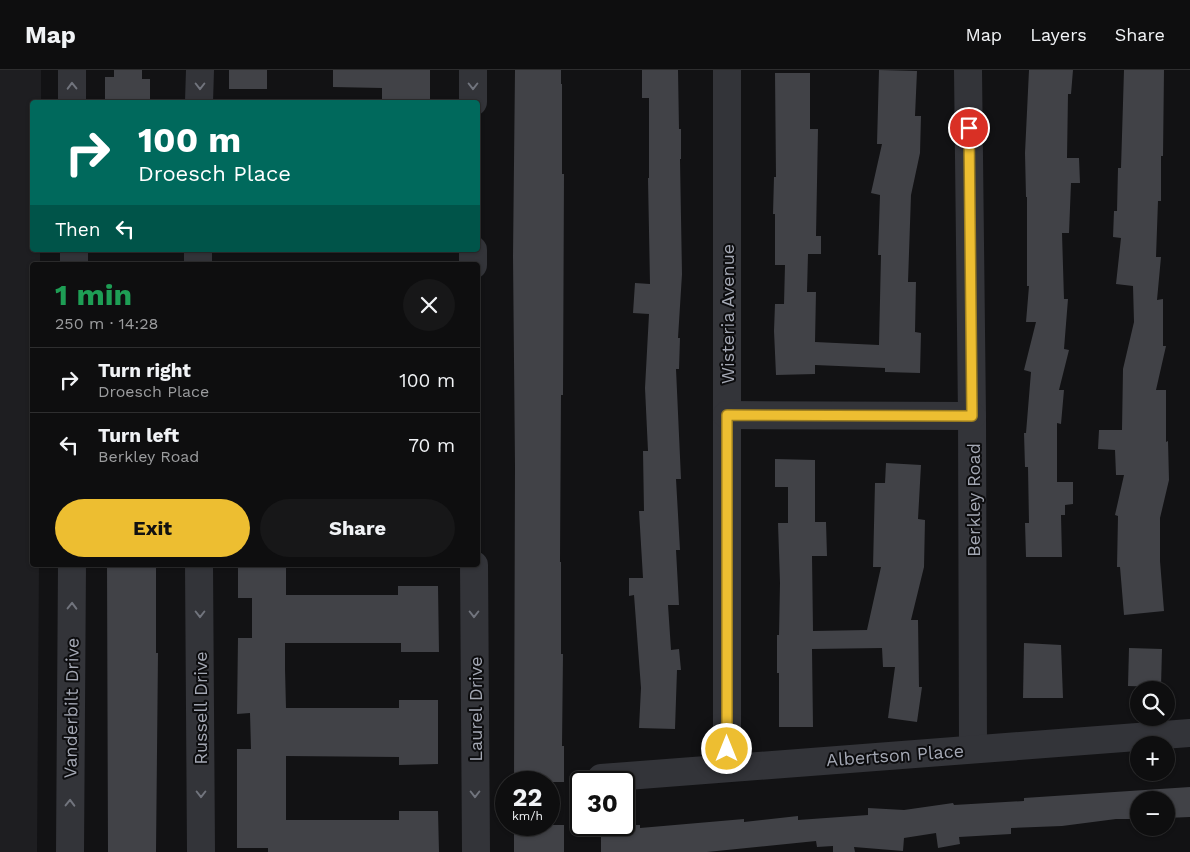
<!DOCTYPE html>
<meta charset="utf-8">
<style>
body{margin:0;font-family:"Work Sans",sans-serif;background:#171718;color:#f1f3f6;height:100vh;display:flex;flex-direction:column;font-size:19px;white-space:nowrap}
*{box-sizing:border-box;margin:0}
p{font-size:16px;color:#9b9c9e}
.icon{flex:none;width:28px;height:28px;fill:none;stroke:currentColor;stroke-width:2;stroke-linecap:round;stroke-linejoin:round}
.map{position:relative;flex:1;overflow:hidden}
.panel{position:absolute;left:30px;top:192px;width:450px;height:305px;display:flex;flex-direction:column;background:#0e0e0f;border-radius:5px;box-shadow:0 1px 4px #0004,0 0 0 1px #2e2e2f}
.panel>*{flex:none}
.top-card{position:absolute;left:30px;top:30px;width:450px;height:152px;border-radius:5px;box-shadow:0 1px 4px #0004,0 0 0 1px #2e2e2f;background:#00695c;color:#fff;overflow:hidden}
.fabs{position:absolute;left:1130px;top:611px;display:grid;gap:10px}
.fabs a{display:grid;place-items:center;width:45px;height:45px;border-radius:50%;background:#0e0e0f;box-shadow:0 1px 4px #0004,0 0 0 1px #2e2e2f;font-size:25px}
.speed{position:absolute;left:495px;top:701px;display:flex;gap:10px;font-size:25px;font-weight:700;text-align:center}
.speed>*{display:grid;place-content:center;width:65px;height:65px;border-radius:50%;background:#0e0e0f;box-shadow:0 1px 4px #0004,0 0 0 1px #2e2e2f;line-height:1}
.speed small{font-size:12px;font-weight:400}
.speed .limit{border:2px solid #111;border-radius:8px;background:#fff;color:#111}
.pin{position:absolute;display:grid;place-items:center;width:42px;height:42px;color:#fff;margin:-21px;border:2px solid #fff;border-radius:50%;box-shadow:0 1px 5px #0007}
.me{position:absolute;width:55px;margin:-28px;rotate:0deg;stroke-linejoin:round;filter:drop-shadow(0 0 4px #0008)}
.turn{display:flex;align-items:center;gap:18px;height:105px;padding:0 25px;font-size:22px}
.turn .icon{width:65px;height:65px;stroke-width:2.5}
.turn b{display:block;font-size:35px;line-height:42px}
.then{display:flex;align-items:center;height:48px;padding:0 25px;background:#0003;gap:10px;font-size:19px}
.round{display:grid;place-items:center;flex:none;width:52px;height:52px;border-radius:26px;background:#171718}
.overview{display:flex;align-items:center;justify-content:space-between;height:85px;padding:0 25px}
h1{font-size:30px;font-weight:700;line-height:38px;color:#1e9e55}
.cta{display:flex;gap:10px;margin-top:auto;padding:10px 25px}
.cta a{flex:1;height:58px;border-radius:30px;background:#edbe31;color:#111;font-size:20px;font-weight:700;line-height:58px;text-align:center}
.cta a+a{background:#171718;color:#f1f3f6}
ul{padding:0;list-style:none}
li{display:flex;align-items:center;gap:15px;height:65px;padding:0 25px;border-top:1px solid #2e2e2f}
li div{flex:1}
li b{display:block;font-size:19px}
li em{font-style:normal}
header{display:flex;align-items:center;gap:30px;box-sizing:border-box;height:70px;padding:0 25px;background:#0e0e0f;border-bottom:1px solid #2e2e2f}
header strong{font-size:24px}
nav{display:flex;gap:28px;margin-inline-start:auto;font-size:18px}
.map>svg:first-child{display:block}
.built{fill:#1e1e21}
.building{fill:#414247}
.lines{fill:none;stroke-linecap:round;stroke-linejoin:round}
.minor{stroke:#333439;stroke-width:28}
.oneway{stroke:#71747d}
.route-casing{stroke:#9a7c20;stroke-width:12}
.route{stroke:#edbe31;stroke-width:9}
.labels{text-anchor:middle;dominant-baseline:central;stroke-width:4;stroke-linejoin:round;paint-order:stroke}
.street-label{font-size:18px;fill:#a4a8b4;stroke:#0d0d0f}
</style>
<header>
<strong>Map</strong>
<nav><a>Map</a><a>Layers</a><a>Share</a></nav>
</header>
<div class="map">
<svg width="1190" height="782" viewBox="0 0 1190 782">
<rect width="100%" height="100%" fill="#121214"/>
<path class="built" d="M0 0H41V32H32V180H40V195H32V495H39L37 782H0Z"/>
<g class="building">
<path d="M114 0H142V9H150V32H105V7H114Z"/>
<rect x="229" y="0" width="38" height="19"/>
<path d="M333 0H430V32H382V18L333 17Z"/>
<path d="M515 0H561V14H562V104H564L563 325H561L560 492H561V584H563L562 676H564V712H514L515 396 513 186Z"/>
<path d="M642 0H678L679 59H681V89H680L682 204 678 268H680L679 299H676L681 409H676L680 480H676L679 535H668L671 580 679 579 681 600H677L675 659 639 658 641 618 634 525 629 526V508H643L639 441H644L643 381H648L645 318 649 244 633 243 635 213 650 214 648 108H649V28H642Z"/>
<path d="M879 0 917 1 915 46H921L920 83 911 125 908 212H916L915 262 921 263 920 303 885 302V298L815 295V304L776 305 774 261 775 234H784L785 195H775V144H773L774 107H776L775 3H810V59H818L816 166H821V184H808L807 222H816L815 272 879 275 881 185H878L880 125 871 123 882 74H877Z"/>
<path d="M1029 0H1073L1071 24H1068L1067 88H1079L1080 113H1071L1069 163H1062L1064 229H1068L1064 279 1069 280 1059 320H1064L1061 354 1057 353V412H1073V434L1065 435V445H1061L1062 487H1026L1025 453H1029L1028 397H1025L1024 363H1026L1031 302 1024 300 1036 252H1026L1029 216H1027V127H1026L1025 83Z"/>
<path d="M1124 0H1164L1163 86H1161V131H1158L1156 187H1161L1157 230 1163 229V276H1166L1156 320H1166V372L1168 371 1169 410 1160 448V491L1164 541 1124 545 1120 497H1117L1118 446 1115 445 1124 405H1116L1115 380 1098 379 1099 360H1122L1123 299 1134 252 1133 216 1116 214 1121 168 1113 167 1114 141H1117L1118 98H1121Z"/>
<path d="M775 389 815 390V452H826L827 486H812L813 561 867 560 881 497H873L875 413H885L886 393 921 395 918 449 925 450 924 497 911 550H918L919 617H922L917 652 888 648 895 597H883L882 578 812 579 813 657H779V603H777V565H779L780 513 778 453H788V417H775Z"/>
<path d="M107 495H156V583H158L156 782H108Z"/>
<path d="M247 495 286 496V525H398V516H438L439 582H401V573H285V599L286 638H399V630H438V694L399 695V687L286 686V750H399V741H438L439 782H268V778H237V679H251L250 643 237 644 238 568H252V528H238V498H247Z"/>
<path d="M1024 573 1061 575 1063 628H1023Z"/>
<path d="M1129 578 1162 579 1161 617 1128 616Z"/>
<path d="M1190 717V747L1166 748V730H1139V749H1116L1062 756 1011 758V764L959 767 960 774 938 778 936 763 904 768 903 781 854 777 855 782H833V776L817 777 816 771 707 782H601V755H640V758L744 749V752L798 746V750L868 745V738L904 740 953 733 954 735 1024 731V728Z"/>
<rect x="514" y="755" width="50" height="27"/>
</g>
<g class="lines">
<g class="minor">
<path d="M72 0V32"/>
<path d="M473 0V32"/>
<path d="M727 0V698"/>
<path d="M968 0 972 346 973 679"/>
<path d="M199 32 200 0"/>
<path d="M74 180V195"/>
<path d="M473 180V195"/>
<path d="M198 195V180"/>
<path d="M727 345 972 346"/>
<path d="M199 495 201 782"/>
<path d="M474 495 476 782"/>
<path d="M601 708 1190 663"/>
<path d="M70 782 72 495"/>
</g>
</g>
<defs><path id="oneway-chevron" d="M-2-3.5L2.5 0L-2 3.5" fill="none" stroke-width="1.6" stroke-linecap="round" stroke-linejoin="round" transform="scale(1.25)"/></defs>
<g class="oneway">
<use href="#oneway-chevron" transform="translate(72 16) rotate(-91)"/>
<use href="#oneway-chevron" transform="translate(200 16) rotate(90)"/>
<use href="#oneway-chevron" transform="translate(473 16) rotate(90)"/>
<use href="#oneway-chevron" transform="translate(72 536) rotate(-89)"/>
<use href="#oneway-chevron" transform="translate(200 544) rotate(90)"/>
<use href="#oneway-chevron" transform="translate(474 544) rotate(90)"/>
<use href="#oneway-chevron" transform="translate(201 724) rotate(90)"/>
<use href="#oneway-chevron" transform="translate(475 724) rotate(90)"/>
<use href="#oneway-chevron" transform="translate(70 733) rotate(-89)"/>
</g>
<g class="lines">
<defs>
<path id="route" d="M727 679V345L972 346 969 58"/>
</defs>
<use href="#route" class="route-casing"/>
<use href="#route" class="route"/>
</g>
<g class="labels">
<g class="street-label">
<text transform="translate(727 244) rotate(-90)">Wisteria Avenue</text>
<text transform="translate(973 430) rotate(-90)">Berkley Road</text>
<text transform="translate(71 638) rotate(-89)">Vanderbilt Drive</text>
<text transform="translate(200 638) rotate(-90)">Russell Drive</text>
<text transform="translate(475 639) rotate(-90)">Laurel Drive</text>
<text transform="translate(895 685) rotate(-4)">Albertson Place</text>
</g>
</g>
</svg>
<div class="fabs">
<a><svg class="icon" aria-label="search" viewBox="0 0 24 24"><circle cx="10" cy="10" r="6"/><path d="M15 15l6 6"/></svg></a>
<a>+</a>
<a>−</a>
</div>
<div class="speed"><div>22<small>km/h</small></div><div class="limit">30</div></div>
<div class="pin" style="left:969px;top:58px;background:#d93025"><svg class="icon" aria-label="arrive" viewBox="0 0 24 24"><path d="M6 21V4h12l-3 4 3 4H6"/></svg></div>
<svg class="me" style="left:727px;top:679px" viewBox="-20 -20 40 40"><circle r="17" fill="#edbe31" stroke="#fff" stroke-width="3"/><path d="M0-11L8 9 0 5-8 9z" fill="#fff"/></svg>
<div class="top-card">
<div class="turn"><svg class="icon" aria-label="right" viewBox="0 0 24 24"><path d="M7 20v-9h11M14 6l5 5-5 5"/></svg><div><b>100 m</b>Droesch Place</div></div>
<div class="then">Then<svg class="icon" aria-label="left" viewBox="0 0 24 24"><path d="M17 20v-9H6M10 6l-5 5 5 5"/></svg></div>
</div>
<section class="panel">
<div class="overview"><div><h1>1 min</h1><p>250 m · 14:28</p></div><a class="round"><svg class="icon" aria-label="close" viewBox="0 0 24 24"><path d="M6 6l12 12M18 6L6 18"/></svg></a></div>
<ul>
<li><svg class="icon" aria-label="right" viewBox="0 0 24 24"><path d="M7 20v-9h11M14 6l5 5-5 5"/></svg><div><b>Turn right</b><p>Droesch Place</p></div><em>100 m</em></li>
<li><svg class="icon" aria-label="left" viewBox="0 0 24 24"><path d="M17 20v-9H6M10 6l-5 5 5 5"/></svg><div><b>Turn left</b><p>Berkley Road</p></div><em>70 m</em></li>
</ul>
<div class="cta"><a>Exit</a><a>Share</a></div>
</section>
</div>
